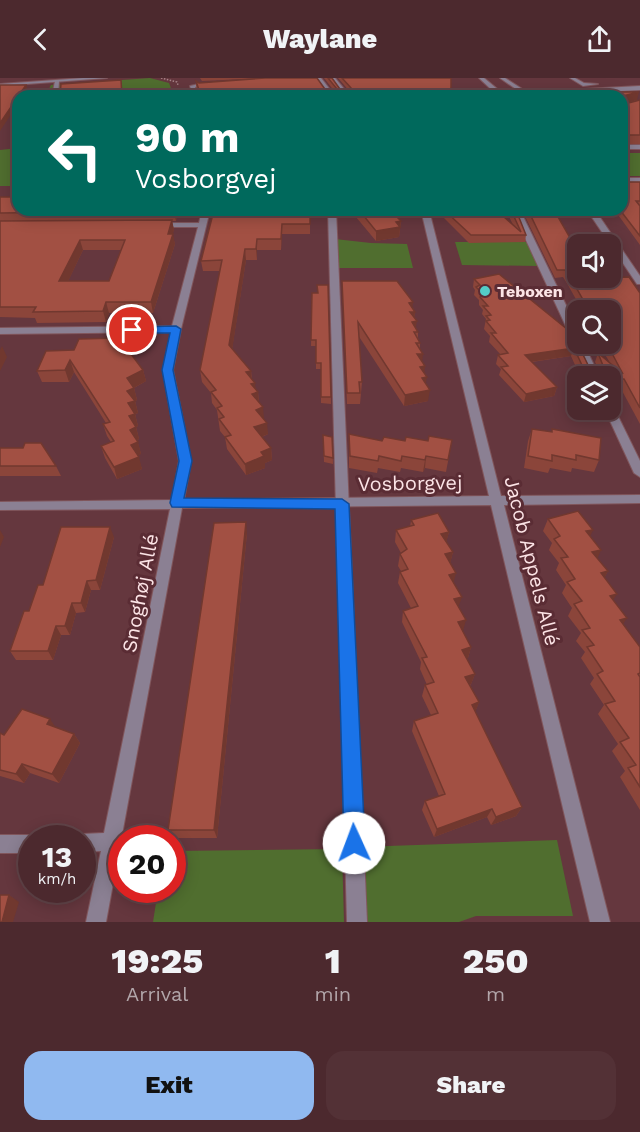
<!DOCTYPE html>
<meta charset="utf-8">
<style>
body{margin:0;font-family:"Work Sans",sans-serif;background:#533136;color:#f1f3f6;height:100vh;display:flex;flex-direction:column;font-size:22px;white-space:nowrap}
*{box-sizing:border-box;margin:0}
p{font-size:20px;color:#b2a6aa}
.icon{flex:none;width:33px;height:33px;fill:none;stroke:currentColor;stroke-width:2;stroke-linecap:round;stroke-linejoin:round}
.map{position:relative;height:844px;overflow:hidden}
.side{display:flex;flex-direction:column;background:#4c292e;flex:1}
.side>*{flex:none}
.guide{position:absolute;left:12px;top:12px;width:616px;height:126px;border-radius:18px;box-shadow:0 3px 15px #0003,0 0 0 2px #63454a;background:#00695c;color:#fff;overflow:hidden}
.buttons{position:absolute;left:567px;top:156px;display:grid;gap:12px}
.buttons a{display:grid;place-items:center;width:54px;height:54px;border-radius:12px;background:#4c292e;box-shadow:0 3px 15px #0003,0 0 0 2px #63454a;font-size:30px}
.speed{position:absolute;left:18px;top:747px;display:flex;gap:12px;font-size:30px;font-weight:700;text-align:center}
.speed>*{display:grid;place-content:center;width:78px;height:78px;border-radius:50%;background:#4c292e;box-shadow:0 3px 15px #0003,0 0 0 2px #63454a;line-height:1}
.speed small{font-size:15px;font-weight:400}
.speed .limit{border:9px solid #d22;background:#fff;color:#111}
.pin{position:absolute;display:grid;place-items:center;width:51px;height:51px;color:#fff;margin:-26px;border:3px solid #fff;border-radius:50%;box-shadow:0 2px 6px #0007}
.me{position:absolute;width:66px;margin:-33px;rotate:358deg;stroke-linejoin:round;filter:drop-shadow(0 0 4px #0008)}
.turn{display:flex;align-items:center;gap:21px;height:126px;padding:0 24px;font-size:27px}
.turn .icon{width:78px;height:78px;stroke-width:2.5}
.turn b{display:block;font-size:42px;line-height:51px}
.eta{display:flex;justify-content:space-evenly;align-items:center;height:102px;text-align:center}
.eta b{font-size:36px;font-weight:800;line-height:42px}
.primary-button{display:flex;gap:12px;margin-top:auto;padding:12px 24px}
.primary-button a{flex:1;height:69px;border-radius:18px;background:#90b9f0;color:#111;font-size:24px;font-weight:800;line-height:69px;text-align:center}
.primary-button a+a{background:#533136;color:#f1f3f6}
header{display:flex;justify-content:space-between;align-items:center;height:78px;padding:0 24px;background:#4c292e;font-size:27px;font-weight:800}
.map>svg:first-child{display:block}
.green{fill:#506e2f}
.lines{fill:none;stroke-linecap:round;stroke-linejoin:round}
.lane-casing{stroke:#80565c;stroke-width:2}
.street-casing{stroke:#80565c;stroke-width:2}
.path{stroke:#a78388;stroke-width:1.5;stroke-dasharray:1.5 1.5;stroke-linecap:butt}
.lane{fill:#8b8093;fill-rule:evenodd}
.street{fill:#8b8093;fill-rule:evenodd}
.wall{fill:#8b453a;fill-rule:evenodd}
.shaded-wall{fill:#71382f}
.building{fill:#a25043;stroke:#71382f;stroke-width:1.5;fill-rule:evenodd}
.route{fill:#1a73e8;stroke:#114b97;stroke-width:1.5}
.poi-dot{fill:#54cdc7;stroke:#5a2c34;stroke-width:2}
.labels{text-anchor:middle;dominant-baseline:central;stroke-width:6;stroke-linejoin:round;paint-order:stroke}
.far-poi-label{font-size:16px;font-weight:bold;fill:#fce4e6;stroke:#5a2c34;text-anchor:start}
.street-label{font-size:20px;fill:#fce4e6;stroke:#5a2c34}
</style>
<header><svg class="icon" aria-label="back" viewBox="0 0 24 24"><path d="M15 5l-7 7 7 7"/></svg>Waylane<svg class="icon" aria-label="share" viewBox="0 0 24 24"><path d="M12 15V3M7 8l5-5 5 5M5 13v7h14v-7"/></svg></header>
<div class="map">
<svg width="640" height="844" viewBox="0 0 640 844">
<rect width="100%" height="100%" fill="#65373e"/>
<g class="green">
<path d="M150 0 169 5 174 18H45L51 7Z"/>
<path d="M18 70V108H0V72Z"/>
<rect x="623" y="75" width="17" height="23"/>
<path d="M335 161 371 165 407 166 413 190H337Z"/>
<path d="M455 164H527L538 188 462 187Z"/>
<path d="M557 762 573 838H476L459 844H361L359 769Z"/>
<path d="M342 771 344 844H153L158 812H172L173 773Z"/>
</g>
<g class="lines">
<defs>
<g id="lane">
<path d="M316 0H321L335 18H329Z"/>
<path d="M330 0H335L350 18H344Z"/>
<path d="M479 0H484L501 14 492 18H450L494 14Z"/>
<path d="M500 0H505L527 14 640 8V12L526 18Z"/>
<path d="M570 0H575L584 5 598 6 583 8Z"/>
<path d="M57 2 59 3 58 18H52L55 3Z"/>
<path d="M199 6 201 8 195 9 199 18H193L190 8Z"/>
<rect x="622" y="67" width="18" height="4"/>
<path d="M328 132H336L367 844H347Z"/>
<path d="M512 132H520L578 252V266H584L599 298H589Z"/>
<path d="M610 329 615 332 640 383V399L634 395 605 332H610Z"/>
</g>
<g id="street">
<path d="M83 0H107L0 8V6Z"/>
<rect x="622" y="100" width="18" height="4"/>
<path d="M202 132H210L181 251 173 292 191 383 184 422 489 418 421 132H429L501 418 640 417V425L504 427 610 844H590L491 427 182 430 106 844H86L101 773 82 774V760H75L82 756 104 755 170 431 0 432V424L172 422 179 383 163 292 171 254 0 256V250L172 248 198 149H157L153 147 157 145H199Z"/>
<path d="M587 132H595L640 198V206H637Z"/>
<path d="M0 757H32L39 760H32V775H0Z"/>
</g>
</defs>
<use href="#lane" class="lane-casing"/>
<use href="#street" class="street-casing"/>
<path class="path" d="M161 0 177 4 178 7"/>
<use href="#lane" class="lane"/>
<use href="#street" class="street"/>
</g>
<g class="wall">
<path d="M200 0H265L202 3Z"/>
<path d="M324 0H332L342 14H350L338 0H451V15L505 18H200L196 8V3L199 5 335 14Z"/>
<path d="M611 14 637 22 625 25 640 22V66H622V18H610Z"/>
<path d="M640 104V167L616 134H606L605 132H622Z"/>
<path d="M0 119H10L178 132 176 143H172L174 152 172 156 175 166 153 235H109L106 244 37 245 35 240 0 239ZM83 172H121L109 203H68Z"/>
<path d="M214 132H327L326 134H310V156H282L281 172H257V182H246L232 271 251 293 252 301 256 312 258 314 259 324 268 356 262 359 271 370 272 382 265 385V390L246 397 227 371 225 359 220 353 217 332 212 325 211 315 202 304 200 292 220 193H203L201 183Z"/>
<path d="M337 132H416L415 138 400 140 399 142 401 143 399 159 376 163 351 133 338 134Z"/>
<path d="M436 132H496L513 147 506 132H516L526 157 525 164 469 165Z"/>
<path d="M522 132H554L578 200 640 215V346L620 309H610V298H580L571 278 532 284 557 309 554 318 524 324 499 297 501 291 496 286 498 277H501L489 264 490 258 484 251 486 241 482 236 483 232 479 227V222L474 217 475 212 473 209 474 201 573 256 590 291 598 290 595 284 598 275 610 285 599 266H610V232H582L568 207 563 199 555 200Z"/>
<path d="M342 203 413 230 415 234 414 240 416 250 418 254V260L420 265V270L428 323 404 328 358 257 362 304 360 326H347Z"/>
<path d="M328 207 331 326 321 325V291H316V268H311L312 215H318Z"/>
<path d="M46 273 143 292 146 303 134 310 137 322 135 323 138 335 135 336 138 348 136 349 139 361 137 362 141 376 137 377 142 391 117 401 105 380 101 368 111 364 107 358 103 346 106 345 74 294 69 304H42L37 293Z"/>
<path d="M532 351 599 382 594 394 572 390 571 394 550 390 548 395 524 390 528 363Z"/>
<path d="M349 356 382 363 452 362 446 394 425 390 423 394 401 390 400 394 378 390 377 395 349 390Z"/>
<path d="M323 357 332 359 333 386 324 384Z"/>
<path d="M0 370 56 388 61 398H0Z"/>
<path d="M548 441 590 459 597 480 608 493 604 500 623 546 640 569V732L620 699 625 693 612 673 618 666 598 636 604 627 590 606 594 600 581 580 585 574 576 563 581 555 568 538 572 530 562 515 566 507 556 492 559 485 549 472 552 465 543 453Z"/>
<path d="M411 442 449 454 446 464 453 474 450 485 462 553 471 569 468 580H466L475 596 471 606 470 607 479 624 475 634 522 729 516 738 491 747 487 739 434 759 422 732 425 723 439 718 412 653 414 643 431 637 422 618 425 607H427L420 591 421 584 402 544 403 533 411 530 398 505 400 494 401 493 398 488 400 476 401 475 395 464 396 452 410 449Z"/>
<path d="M247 455 217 760H172L168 752Z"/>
<path d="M114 459 100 512H91L85 534 76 535 70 557H61L53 582H16L10 573 43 507Z"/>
<path d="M56 650 74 656 80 665 59 705 30 695 24 705 0 698V655L4 657Z"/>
</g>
<g class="shaded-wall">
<path d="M26 7 28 12 23 18H18Z"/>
<path d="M639 14 637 22 622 26 623 18Z"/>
<path d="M18 18V26L0 53V45Z"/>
<path d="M174 132H178L176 143 174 133Z"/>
<path d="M394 132H416L415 138 400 140 399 144 401 143 399 159 376 163V153Z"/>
<path d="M172 142 174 152 170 165 173 156 175 166 153 235 151 224Z"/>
<path d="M282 146V156L281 172V161Z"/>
<path d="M257 161V182L256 171Z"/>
<path d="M80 162 83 172 63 214 59 203Z"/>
<path d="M245 171 246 182 231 279 229 267Z"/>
<path d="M106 224 109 235 106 244 103 233Z"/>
<path d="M413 224 412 234H415L414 244 417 243 415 254 410 255 409 225Z"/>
<path d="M2 268 7 279 0 293V272Z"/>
<path d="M574 270 571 278 523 285 525 277Z"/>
<path d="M417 276H423L422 286Z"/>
<path d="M70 282 74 294 69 304 65 292Z"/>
<path d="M425 288 424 298 420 289Z"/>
<path d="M143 292 146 303 130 312 127 300Z"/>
<path d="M251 293 252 304 246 294Z"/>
<path d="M427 299 425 310 422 300Z"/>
<path d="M255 305 256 314H258L259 325 253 328 251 306Z"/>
<path d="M557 309 554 318 524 324 526 316Z"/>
<path d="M134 310 137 322 135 323 138 335 135 336 138 348 132 350 129 338 127 313Z"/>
<path d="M430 312 428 323 404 328 405 317Z"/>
<path d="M263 329 264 341 256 332Z"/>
<path d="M267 345 268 356 256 361 254 349Z"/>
<path d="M136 349 139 361 133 364 130 352Z"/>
<path d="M138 364 141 376 134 379 131 367Z"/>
<path d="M271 370 272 382 265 385V390L246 397 245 386 261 374Z"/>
<path d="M426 378 425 390 423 394 425 382Z"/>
<path d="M139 379 142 391 117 401 114 389Z"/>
<path d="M246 444 247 455 217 760 214 752Z"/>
<path d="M110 449 114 459 100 512 96 502Z"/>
<path d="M0 452 4 459 0 469Z"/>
<path d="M593 452 588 463 586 453Z"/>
<path d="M449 454 446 465 441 456Z"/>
<path d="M601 472 596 484 592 474Z"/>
<path d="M453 474 450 486 445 476Z"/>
<path d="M608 493 602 505 601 495Z"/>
<path d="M456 495 453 507 449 497Z"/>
<path d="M87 503 91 512 85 534 81 525Z"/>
<path d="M617 516 610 527V518Z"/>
<path d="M462 519 458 530 454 521Z"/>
<path d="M72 525 76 535 70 557 65 548Z"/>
<path d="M627 540 620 551V542Z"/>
<path d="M466 542 463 553 458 544Z"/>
<path d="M56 548 61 557 53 582 48 573Z"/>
<path d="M471 569 468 580 459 583 462 572Z"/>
<path d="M475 596 471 606 462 609 465 599Z"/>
<path d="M479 624 475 635 472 627Z"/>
<path d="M50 641 56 650 47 646Z"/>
<path d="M74 656 80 665 59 705 52 696Z"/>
<path d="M22 686 30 695 24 705 16 696Z"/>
<path d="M522 729 516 738 491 747 496 739Z"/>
<path d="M492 731 487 739 434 759 437 751Z"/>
<path d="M9 817 19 824 13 844H2Z"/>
</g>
<g class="building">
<path d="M265 0H317L327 14H337V11L328 0H332L342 14H352V11L342 0H451V10L448 13 451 15H501L505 18H201L196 3 199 5Z"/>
<path d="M121 2 122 18H60L61 6Z"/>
<path d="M0 7H26L0 45Z"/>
<path d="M611 14H639L623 18 622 21V18H616Z"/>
<path d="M640 22V57H622V24L625 26Z"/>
<path d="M622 104H640V123H636L640 128V158L620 132H622Z"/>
<path d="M13 116H18V132H174V133L0 135V119H10Z"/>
<path d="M214 132H310V146H282L281 161H257L256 171H245L229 267 251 293 246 294 255 305 251 306 258 314 252 316 263 329 256 332 267 345 254 349 271 370 261 374 264 378 245 386 225 359 231 357 219 341 224 339 217 330 222 328 211 314 216 312 200 292 222 182 201 183Z"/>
<path d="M359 132H396L400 136 395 137 401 143 396 144 400 149 376 153Z"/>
<path d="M444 132H496L521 154 511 132H516L526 157H471Z"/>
<path d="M528 132H554L578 174V200L629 199 640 215V330L624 301H610V298H587L574 270 525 277 557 309 526 316 501 289 508 288 498 277 508 275 491 255H496L486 243 490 242 486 238 491 237 483 228H488L480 219 483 216 476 209 480 207 474 201 499 196 573 256 590 291 604 290 598 275 623 296 607 266H610V232H589L570 199 565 192H557Z"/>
<path d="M172 142 168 156H173L151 224H106L103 233 33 234 36 229H0V143ZM80 162H125L109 203H59Z"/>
<path d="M342 203H397L413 224 409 225 415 234H410L417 243 412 244 418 254H414L420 265H416L423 276H417L425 288 420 289 427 299 422 300 430 312 405 317 358 244 362 304H359L360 315H347Z"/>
<path d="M317 207H328L331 319H321V285H316V262H311L312 215H318Z"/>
<path d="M119 260 143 292 127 300 134 310 127 313 135 323 128 325 135 336 129 338 136 349 130 352 138 364 131 367 139 379 114 389 101 368 114 363 103 346 110 344 70 282 65 292 37 293 46 273 74 272 79 261Z"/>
<path d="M532 351 552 354V351L601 360 599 382 576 377V382L552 377V383L528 378Z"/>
<path d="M349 356 382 363 384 359 405 363 406 359 428 363 429 358 452 362 448 382 426 378 425 382 402 378 401 383 379 378 378 383 350 378Z"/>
<path d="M323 357 332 359 333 380 324 378Z"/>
<path d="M25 365H41L56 388H0V370H23Z"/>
<path d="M578 433 593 452 586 453 601 472 592 474 608 493 601 495 617 516 610 518 627 540 620 542 640 569V595L638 596 640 599V709L628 690 636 687 620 664 629 660 605 626 615 623 597 596 603 593 587 569 594 567 582 552 590 550 574 526 582 523 567 504 575 501 561 480 568 479 554 461 560 458 548 441Z"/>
<path d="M438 435 449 454 441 456 453 474 445 476 456 495 449 497 462 519 454 521 466 542 458 544 471 569 462 572 475 596 465 599 479 624 472 627 522 729 496 739 492 731 437 751 425 723 445 716 414 643 438 635 425 607 434 604 422 580 427 579 403 533 418 528 400 494 408 491 400 476 407 471 396 452 414 447 411 442Z"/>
<path d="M246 444 214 752H168L214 445Z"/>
<path d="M61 449H110L96 502 87 503 81 525H72L65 548H56L48 573H10L24 533H29L38 507H43Z"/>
<path d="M22 631 50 641 47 646 74 656 52 696 22 686 16 696 0 692V655L4 657Z"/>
<path d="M0 817H9L2 844H0Z"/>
</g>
<path class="route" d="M176 248 181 251 173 292 192 383 184 420 342 421 349 426 365 765 362 773 354 776 347 773 344 765 335 431 172 429 170 425 179 383 162 292 170 255H132L127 252 132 249Z"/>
<circle class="poi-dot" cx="485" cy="213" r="6"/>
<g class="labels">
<g class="far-poi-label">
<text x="497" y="213">Teboxen</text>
</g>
<g class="street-label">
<text transform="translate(410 405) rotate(-1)">Vosborgvej</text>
<text transform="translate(532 483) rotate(76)">Jacob Appels Allé</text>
<text transform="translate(140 515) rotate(-79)">Snoghøj Allé</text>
</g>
</g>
</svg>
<div class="buttons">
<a><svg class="icon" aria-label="sound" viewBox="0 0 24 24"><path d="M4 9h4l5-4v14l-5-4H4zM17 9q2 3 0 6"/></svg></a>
<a><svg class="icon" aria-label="search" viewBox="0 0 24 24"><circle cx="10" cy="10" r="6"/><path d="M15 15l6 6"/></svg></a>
<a><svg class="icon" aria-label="layers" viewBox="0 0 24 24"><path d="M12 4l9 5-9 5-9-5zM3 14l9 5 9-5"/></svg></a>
</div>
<div class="speed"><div>13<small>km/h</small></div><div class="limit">20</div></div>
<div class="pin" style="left:132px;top:252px;background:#d93025"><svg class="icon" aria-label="arrive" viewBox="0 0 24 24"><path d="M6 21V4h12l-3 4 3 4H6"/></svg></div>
<svg class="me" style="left:354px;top:765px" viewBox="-20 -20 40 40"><circle r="19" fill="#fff"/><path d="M0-13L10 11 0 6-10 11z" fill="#1a73e8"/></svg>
<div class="guide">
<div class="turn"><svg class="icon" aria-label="left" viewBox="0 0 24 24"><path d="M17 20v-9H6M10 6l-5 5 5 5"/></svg><div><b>90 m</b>Vosborgvej</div></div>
</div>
</div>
<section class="side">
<div class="eta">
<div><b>19:25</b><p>Arrival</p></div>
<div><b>1</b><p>min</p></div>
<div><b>250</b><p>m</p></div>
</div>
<div class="primary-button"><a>Exit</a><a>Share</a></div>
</section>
